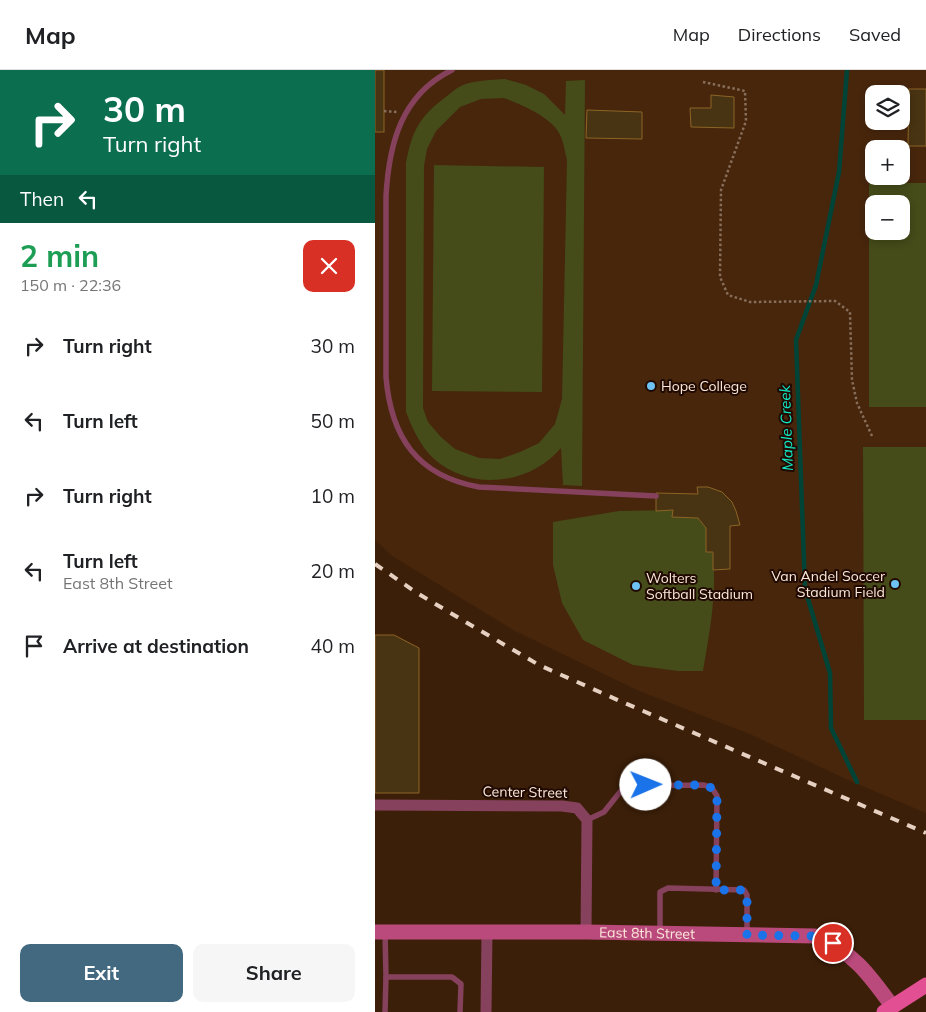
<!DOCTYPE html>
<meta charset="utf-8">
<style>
body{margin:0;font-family:Mulish,sans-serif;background:#f6f6f6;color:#202124;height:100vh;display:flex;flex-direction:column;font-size:19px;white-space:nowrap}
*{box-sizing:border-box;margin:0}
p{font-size:16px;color:#757577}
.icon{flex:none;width:28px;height:28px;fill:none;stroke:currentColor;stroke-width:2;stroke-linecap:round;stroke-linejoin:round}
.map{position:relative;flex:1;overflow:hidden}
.side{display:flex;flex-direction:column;background:#fff;width:375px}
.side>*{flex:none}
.top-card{background:#0b6e4f;color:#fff;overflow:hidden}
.tools{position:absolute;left:490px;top:15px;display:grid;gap:10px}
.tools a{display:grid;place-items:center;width:45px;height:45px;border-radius:10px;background:#fff;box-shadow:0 2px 8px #0003;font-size:25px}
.pin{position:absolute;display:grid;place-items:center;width:42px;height:42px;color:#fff;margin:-21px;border:2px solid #fff;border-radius:50%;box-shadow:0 1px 5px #0007}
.me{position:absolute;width:55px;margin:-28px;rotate:89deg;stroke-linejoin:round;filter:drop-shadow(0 0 4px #0008)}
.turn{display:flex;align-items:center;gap:18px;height:105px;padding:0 20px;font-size:22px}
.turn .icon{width:65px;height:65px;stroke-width:2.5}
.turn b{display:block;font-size:35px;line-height:42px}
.then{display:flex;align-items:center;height:48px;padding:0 20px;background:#0003;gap:10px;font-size:19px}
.round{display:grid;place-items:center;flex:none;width:52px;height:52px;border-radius:10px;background:#f6f6f6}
.summary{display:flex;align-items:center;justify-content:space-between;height:85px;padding:0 20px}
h1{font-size:30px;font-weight:700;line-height:38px;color:#1e9e55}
.primary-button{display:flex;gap:10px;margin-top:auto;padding:10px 20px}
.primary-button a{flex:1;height:58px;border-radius:10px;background:#436981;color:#fff;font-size:20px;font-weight:700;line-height:58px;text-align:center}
.primary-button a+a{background:#f6f6f6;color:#202124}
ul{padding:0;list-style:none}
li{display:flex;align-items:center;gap:15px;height:75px;padding:0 20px}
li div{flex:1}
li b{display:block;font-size:19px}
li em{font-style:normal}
header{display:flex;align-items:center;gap:30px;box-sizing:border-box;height:70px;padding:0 25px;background:#fff;border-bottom:1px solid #e0e0e0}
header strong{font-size:24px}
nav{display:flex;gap:28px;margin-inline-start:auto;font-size:18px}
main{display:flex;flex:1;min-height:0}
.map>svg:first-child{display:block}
.built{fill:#47260c;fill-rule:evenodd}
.green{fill:#454b19;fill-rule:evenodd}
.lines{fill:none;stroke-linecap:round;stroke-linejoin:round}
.stream{stroke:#004437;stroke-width:4.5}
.building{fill:#483312;stroke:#8d6526}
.path{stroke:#886f5c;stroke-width:2.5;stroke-dasharray:2.5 2.5;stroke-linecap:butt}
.lane{stroke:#86415d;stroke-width:5.5}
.street{stroke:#86415d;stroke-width:11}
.secondary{stroke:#ba4a7c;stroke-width:15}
.primary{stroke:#e25093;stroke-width:15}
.rail{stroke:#e5d0c1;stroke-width:4;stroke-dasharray:9 9;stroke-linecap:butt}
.route{stroke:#1a73e8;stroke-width:9;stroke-dasharray:0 16.2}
.poi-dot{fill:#6dc2f3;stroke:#1f0900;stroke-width:2}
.labels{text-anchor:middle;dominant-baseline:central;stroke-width:4;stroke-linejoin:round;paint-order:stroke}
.poi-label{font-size:14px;fill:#fce8da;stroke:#1f0900;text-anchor:start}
.street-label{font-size:14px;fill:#fce8da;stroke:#1f0900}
.water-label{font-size:15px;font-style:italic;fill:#11e9c4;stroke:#1f0900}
</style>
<header>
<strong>Map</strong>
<nav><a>Map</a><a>Directions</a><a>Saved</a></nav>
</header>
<main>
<section class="side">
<div class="top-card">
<div class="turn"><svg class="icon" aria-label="right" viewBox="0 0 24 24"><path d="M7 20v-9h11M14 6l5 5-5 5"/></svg><div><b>30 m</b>Turn right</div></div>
<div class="then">Then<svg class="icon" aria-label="left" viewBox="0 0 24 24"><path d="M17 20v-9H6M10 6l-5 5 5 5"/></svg></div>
</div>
<div class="summary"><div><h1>2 min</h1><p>150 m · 22:36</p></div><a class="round" style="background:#d93025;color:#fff"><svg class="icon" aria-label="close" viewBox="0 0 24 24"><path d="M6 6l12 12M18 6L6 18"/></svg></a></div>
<ul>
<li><svg class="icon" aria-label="right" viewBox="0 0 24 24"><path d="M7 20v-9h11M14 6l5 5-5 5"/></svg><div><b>Turn right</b></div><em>30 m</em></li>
<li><svg class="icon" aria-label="left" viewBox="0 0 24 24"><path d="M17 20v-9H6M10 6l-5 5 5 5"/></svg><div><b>Turn left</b></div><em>50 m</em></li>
<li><svg class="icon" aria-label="right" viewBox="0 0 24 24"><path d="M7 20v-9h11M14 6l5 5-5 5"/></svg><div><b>Turn right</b></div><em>10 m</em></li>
<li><svg class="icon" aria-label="left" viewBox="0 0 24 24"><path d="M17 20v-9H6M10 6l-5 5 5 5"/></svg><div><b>Turn left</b><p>East 8th Street</p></div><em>20 m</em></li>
<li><svg class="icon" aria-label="arrive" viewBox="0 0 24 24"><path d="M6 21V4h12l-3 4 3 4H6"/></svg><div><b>Arrive at destination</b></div><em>40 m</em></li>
</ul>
<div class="primary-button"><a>Exit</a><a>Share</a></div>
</section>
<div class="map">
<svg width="551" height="942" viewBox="0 0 551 942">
<rect width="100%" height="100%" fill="#3c1f08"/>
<path class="built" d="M0 0H551V743L473 710 377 665 262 620 140 561 17 486 0 470ZM499 24H526V51H499ZM499 79H526V106H499ZM499 134H526V161H499Z"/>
<g class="green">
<path d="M130 9 151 15 169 24 190 45 191 11 210 10 207 416 188 415 186 378C155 415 95 422 58 388 46 377 37 358 31 342V93C37 60 45 46 72 26 77 22 83 17 88 15 102 10 116 10 130 9ZM129 28C147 35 179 48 186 67 189 74 190 83 192 90L187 329 180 354 164 373 145 382 125 389 104 388 80 379 66 367 53 352 48 338 49 96 52 79 61 61 85 37 106 29Z"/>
<path d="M59 95 169 97 167 322 57 321Z"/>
<path d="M494 113H551V337H494ZM499 134H526V161H499Z"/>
<path d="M488 377H551V650H489Z"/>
<path d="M298 440V447L323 448C326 452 330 456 332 460 347 499 335 561 328 601H303L258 595 208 570 187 533 178 495V452L244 441Z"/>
</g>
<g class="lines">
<path class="stream" d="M472 0 464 102 441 215 421 270 430 519 455 603 456 658 482 712"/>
</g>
<g class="building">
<rect x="0" y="0" width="9" height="62"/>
<path d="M534 19H551V76H533Z"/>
<path d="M336 25 359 27V58L316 57 315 38H336Z"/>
<path d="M212 40 267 42V69L211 68Z"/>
<path d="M322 417H333L347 422 357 432 361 441 365 455 355 456V499L338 500V482H331V458L323 448 297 447 298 440 281 441V423L323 424Z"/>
<path d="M0 565H19L44 578V723H0Z"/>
</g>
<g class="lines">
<g class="path">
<path d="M328 12 370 21 371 51 346 120 345 207 353 225 375 232 460 231 475 242 477 310 482 333 497 366"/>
<path d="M9 41 22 42"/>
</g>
<g class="lane">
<path d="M77 0C26 25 14 74 11 126V307C16 367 42 406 104 417L281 426"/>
<path d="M212 750 229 742 245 722 252 716 329 715 337 718 342 726 341 820"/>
<path d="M10 862 11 907H77L86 914 85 942"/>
<path d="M285 862V822L293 818 369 820 372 825V863"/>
<path d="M10 942 11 907"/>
</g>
<g class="street">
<path d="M0 735 187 736 202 738 212 750 211 862"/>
<path d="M111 942 112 862"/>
</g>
<path class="secondary" id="s1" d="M0 862H211L440 866C477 881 494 904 517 936"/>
<path class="primary" d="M509 942 551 915"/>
<path class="rail" d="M0 494 42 523 94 554 164 595 245 631 551 763"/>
</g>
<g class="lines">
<path class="route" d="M271 715H329L337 718 342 726 341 820H368L372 824V865L440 866 458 873"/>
</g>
<g class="poi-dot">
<circle cx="276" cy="316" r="5"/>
<circle cx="520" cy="514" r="5"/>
<circle cx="261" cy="516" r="5"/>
</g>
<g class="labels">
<g class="poi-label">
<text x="286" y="316">Hope College</text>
<text x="510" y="506" text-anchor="end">Van Andel Soccer<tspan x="510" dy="16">Stadium Field</tspan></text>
<text x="271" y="508">Wolters<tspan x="271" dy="16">Softball Stadium</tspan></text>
</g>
<g class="street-label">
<text transform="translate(150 722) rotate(1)">Center Street</text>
<text stroke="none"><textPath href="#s1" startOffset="272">East 8th Street</textPath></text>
</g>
<g class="water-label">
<text transform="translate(411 358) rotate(-92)">Maple Creek</text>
</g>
</g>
</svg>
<div class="tools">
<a><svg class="icon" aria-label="layers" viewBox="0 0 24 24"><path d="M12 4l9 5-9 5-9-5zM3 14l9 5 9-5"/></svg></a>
<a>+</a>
<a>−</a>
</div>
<div class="pin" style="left:458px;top:873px;background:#d93025"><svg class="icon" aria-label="arrive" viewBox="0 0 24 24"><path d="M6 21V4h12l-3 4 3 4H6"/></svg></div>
<svg class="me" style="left:271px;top:715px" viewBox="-20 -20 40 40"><circle r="19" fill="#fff"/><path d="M0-13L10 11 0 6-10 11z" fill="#1a73e8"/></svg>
</div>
</main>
